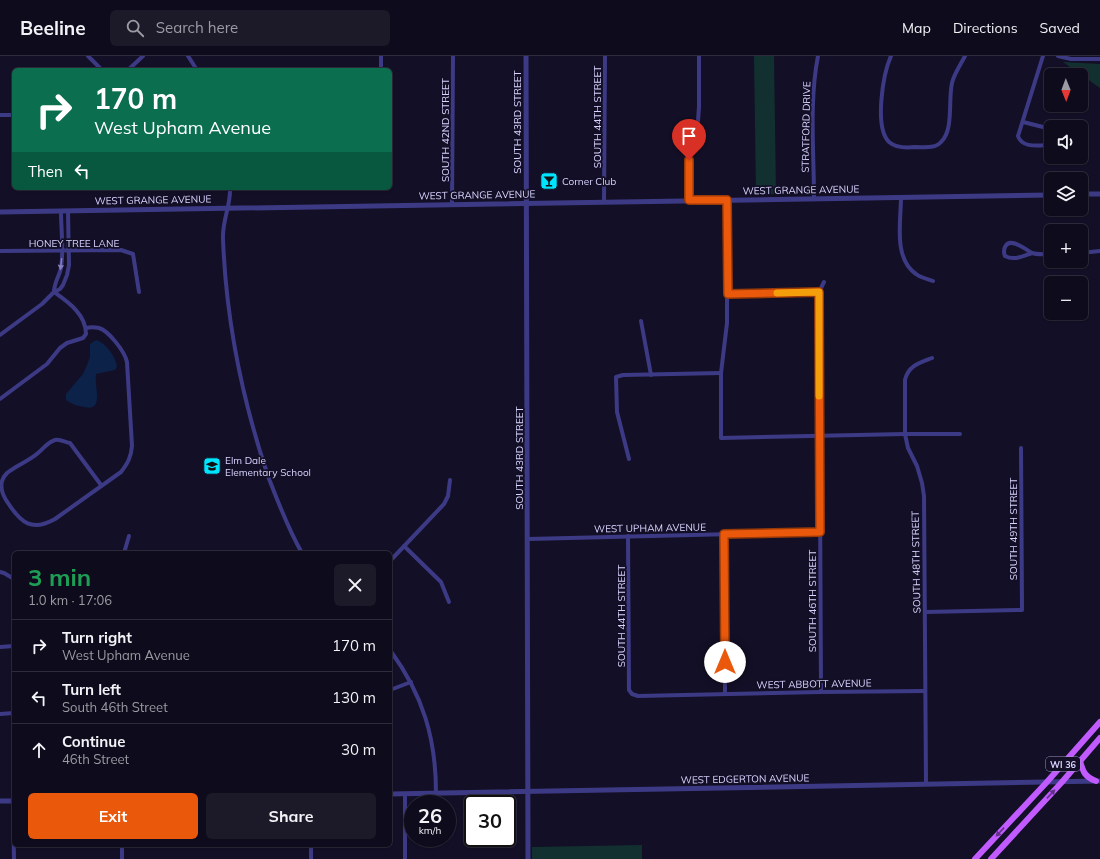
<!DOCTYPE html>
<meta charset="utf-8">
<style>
body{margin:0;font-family:Mulish,sans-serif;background:#1c1929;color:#f1f3f6;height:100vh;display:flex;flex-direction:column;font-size:15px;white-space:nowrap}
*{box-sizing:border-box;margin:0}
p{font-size:13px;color:#9b9ba3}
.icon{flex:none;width:22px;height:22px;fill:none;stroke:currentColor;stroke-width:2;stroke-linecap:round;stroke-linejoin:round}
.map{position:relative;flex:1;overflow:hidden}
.sheet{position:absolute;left:12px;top:495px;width:380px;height:296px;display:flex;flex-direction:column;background:#0e0b1c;border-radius:6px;box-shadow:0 1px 3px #0004,0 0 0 1px #2e2b3b}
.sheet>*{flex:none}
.top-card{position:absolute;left:12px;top:12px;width:380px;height:122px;border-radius:6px;box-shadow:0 1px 3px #0004,0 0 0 1px #2e2b3b;background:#0b6e4f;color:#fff;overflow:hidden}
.needle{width:26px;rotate:179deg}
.controls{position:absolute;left:1044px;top:12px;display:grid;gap:8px}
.controls a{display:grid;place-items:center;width:44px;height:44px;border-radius:6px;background:#0e0b1c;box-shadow:0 1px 3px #0004,0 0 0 1px #2e2b3b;font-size:20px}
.speed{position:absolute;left:404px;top:739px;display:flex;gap:8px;font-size:20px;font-weight:700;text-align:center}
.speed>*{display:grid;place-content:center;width:52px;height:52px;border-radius:50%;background:#0e0b1c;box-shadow:0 1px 3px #0004,0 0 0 1px #2e2b3b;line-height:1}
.speed small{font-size:10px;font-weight:400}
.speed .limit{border:2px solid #111;border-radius:6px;background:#fff;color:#111}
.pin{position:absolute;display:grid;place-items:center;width:34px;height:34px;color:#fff;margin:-41px -17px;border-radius:50% 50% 50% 0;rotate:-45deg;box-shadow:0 0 4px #0007}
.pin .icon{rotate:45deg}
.me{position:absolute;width:44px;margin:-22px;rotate:0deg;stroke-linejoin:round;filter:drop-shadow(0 0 3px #0008)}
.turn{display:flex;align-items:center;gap:14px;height:84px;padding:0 16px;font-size:18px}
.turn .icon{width:52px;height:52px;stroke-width:2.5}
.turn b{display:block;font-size:28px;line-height:34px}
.then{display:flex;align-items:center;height:38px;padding:0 16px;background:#0003;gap:8px;font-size:15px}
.round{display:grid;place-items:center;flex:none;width:42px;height:42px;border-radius:6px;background:#1c1929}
.overview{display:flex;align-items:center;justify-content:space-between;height:68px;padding:0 16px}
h1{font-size:24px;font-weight:700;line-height:30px;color:#1e9e55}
.cta{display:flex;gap:8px;margin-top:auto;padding:8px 16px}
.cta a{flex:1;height:46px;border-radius:6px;background:#ea580c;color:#fff;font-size:16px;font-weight:700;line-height:46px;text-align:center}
.cta a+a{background:#1c1929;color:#f1f3f6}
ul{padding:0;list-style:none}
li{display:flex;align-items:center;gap:12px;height:52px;padding:0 16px;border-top:1px solid #2e2b3b}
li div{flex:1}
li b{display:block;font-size:15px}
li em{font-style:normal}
header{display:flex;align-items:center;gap:24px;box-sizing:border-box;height:56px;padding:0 20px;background:#0e0b1c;border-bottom:1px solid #2e2b3b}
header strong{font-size:19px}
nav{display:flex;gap:22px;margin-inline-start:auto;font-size:14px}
.search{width:280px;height:36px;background:#1c1929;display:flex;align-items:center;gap:10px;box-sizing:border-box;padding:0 14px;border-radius:6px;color:#9b9ba3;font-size:15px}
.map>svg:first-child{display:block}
.green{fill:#12302f}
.water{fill:#0c2248}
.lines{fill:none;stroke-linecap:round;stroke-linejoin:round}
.minor{stroke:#3d3a85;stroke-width:4}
.tertiary{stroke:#3d3a85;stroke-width:5}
.primary{stroke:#c25bff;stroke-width:6}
.oneway{fill:#837fbc}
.oneway2{fill:#623188}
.route-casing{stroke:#983908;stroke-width:10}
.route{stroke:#ea580c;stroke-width:7}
.slow{stroke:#f59e0b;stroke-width:7}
.labels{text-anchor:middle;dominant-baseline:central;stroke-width:3.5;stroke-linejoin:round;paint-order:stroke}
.shield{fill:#130f26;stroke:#9e99be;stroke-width:1}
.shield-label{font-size:9px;font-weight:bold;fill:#d9d4ff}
.street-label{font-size:10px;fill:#d9d4ff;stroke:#130f26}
.poi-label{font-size:10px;fill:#d9d4ff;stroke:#130f26;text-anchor:start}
</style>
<header>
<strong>Beeline</strong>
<div class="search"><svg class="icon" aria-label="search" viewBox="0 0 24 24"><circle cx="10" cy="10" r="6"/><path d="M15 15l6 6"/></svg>Search here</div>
<nav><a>Map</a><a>Directions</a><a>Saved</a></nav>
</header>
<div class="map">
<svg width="1100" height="803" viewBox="0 0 1100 803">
<rect width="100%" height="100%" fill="#130f26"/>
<g class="green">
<path d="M754 0H774L776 138 756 139Z"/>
<path d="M1063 6 1100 8V32Z"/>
<path d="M642 789V803H532V791Z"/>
</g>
<path class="water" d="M96 284C106 287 116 301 117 311L115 314 96 318C94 331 105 356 84 351 77 350 72 348 66 344V338L83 318 87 309 90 301V288Z"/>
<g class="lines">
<g class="minor">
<path d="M88 0 102 14"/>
<path d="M188 0 197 14"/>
<path d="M381 0V14"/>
<path d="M891 0C883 18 874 71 889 86 896 92 906 92 915 91 924 91 935 93 941 86 954 74 948 44 952 27 954 18 961 8 965 0"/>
<path d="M1043 0 1018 80C1022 93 1040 89 1051 89"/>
<path d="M1058 0 1071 3H1100"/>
<path d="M128 14 143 0"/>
<path d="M0 59H14"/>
<path d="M1023 66 1051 73"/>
<path d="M230 132C231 149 222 165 223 183 226 263 242 343 268 420 278 446 288 473 302 497"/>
<path d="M901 141C901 165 893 202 916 218 921 222 928 223 933 225"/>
<path d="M814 143C814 95 809 46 818 0"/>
<path d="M727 144V267L721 317V382L905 378H960"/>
<path d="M689 145 690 93 698 65 699 51V0"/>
<path d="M604 146 605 0"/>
<path d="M452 148 453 0"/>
<path d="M0 195 121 194 133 198 139 236"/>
<path d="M1032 197C1023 200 1014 205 1005 200 1004 197 1003 195 1005 191 1010 180 1026 194 1032 197 1038 199 1045 198 1051 198"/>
<path d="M1081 197 1100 195"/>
<path d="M54 236C54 227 59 221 61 212 64 194 61 174 61 156"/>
<path d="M727 238 819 236"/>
<path d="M641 265 651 319"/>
<path d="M86 272C90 271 95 271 99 272 109 275 125 296 127 306L132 390C131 401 128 407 121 416L55 463C32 476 21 467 8 447 3 440 0 433 2 425 3 422 5 419 7 417 17 409 29 405 38 397 44 392 48 386 55 384 60 383 65 386 70 387L101 429"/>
<path d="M0 279 42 248 54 236 60 233 63 229 67 219 69 209 68 155"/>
<path d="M0 343 47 308 60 292 67 287 83 282 86 278C86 258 68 246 54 236"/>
<path d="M629 403 617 356 616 321 623 319 721 317"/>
<path d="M724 478 725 638"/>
<path d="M628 480 629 634 632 638 638 640 821 636 925 635"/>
<path d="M528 483 820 476"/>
<path d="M404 490 441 526 449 546"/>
<path d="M124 497 129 480"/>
<path d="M390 505 444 448 448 440 450 424"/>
<path d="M0 516 4 517 14 523"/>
<path d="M925 556 1022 554 1021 392"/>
<path d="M0 591 14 590"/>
<path d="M390 594C423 639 436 682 436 737"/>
<path d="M390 634 411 626"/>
<path d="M821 636 819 236 824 226"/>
<path d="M0 658 14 657"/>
<path d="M926 728 924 440 922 427 917 410 908 392 905 378V324C908 310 919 307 932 302"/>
<path d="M405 738V803"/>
<path d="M13 745 14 803"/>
<path d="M311 789V803"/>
<path d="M122 803V789"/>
</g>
<g class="tertiary">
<path d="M526 0 528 803"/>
<path d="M1081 138H1100"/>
<path d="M0 156 1051 139"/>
<path d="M390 738 1100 725"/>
<path d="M0 745H14"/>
</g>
<g class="primary">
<path d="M1080 705C1083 716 1085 721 1096 725"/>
<path d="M975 803 1046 727 1100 666"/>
<path d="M991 803 1062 726 1100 682"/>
</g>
</g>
<defs><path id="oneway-solid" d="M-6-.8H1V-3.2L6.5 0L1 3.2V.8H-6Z"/></defs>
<use class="oneway" href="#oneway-solid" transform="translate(61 208) rotate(97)"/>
<g class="oneway2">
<use href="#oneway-solid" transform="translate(1051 738) rotate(-47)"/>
<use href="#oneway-solid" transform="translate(1000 776) rotate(133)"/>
</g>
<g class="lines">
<defs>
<path id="route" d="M689 104V144H727L728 238 819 236 820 476 724 478 725 606"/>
</defs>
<use href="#route" class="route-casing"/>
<use href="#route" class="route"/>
<path class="slow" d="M777 237 819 236V340"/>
</g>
<defs>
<symbol id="bar-square" viewBox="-11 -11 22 22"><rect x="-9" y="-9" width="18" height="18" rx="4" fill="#00e5ff" stroke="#130f26"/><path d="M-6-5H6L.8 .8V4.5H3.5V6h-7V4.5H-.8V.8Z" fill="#111"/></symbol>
<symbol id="school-square" viewBox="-11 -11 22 22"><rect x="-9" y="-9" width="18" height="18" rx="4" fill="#00e5ff" stroke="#130f26"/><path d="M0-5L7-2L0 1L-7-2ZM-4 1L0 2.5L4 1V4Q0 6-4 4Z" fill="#111"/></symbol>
</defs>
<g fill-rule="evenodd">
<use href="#bar-square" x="539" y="115" width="20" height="20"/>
<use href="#school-square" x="202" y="400" width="20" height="20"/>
</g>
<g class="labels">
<rect class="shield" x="1046" y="701" width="34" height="14" rx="3"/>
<g class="shield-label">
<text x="1063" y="708">WI 36</text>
</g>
<g class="street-label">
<text transform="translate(597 61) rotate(-90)">SOUTH 44TH STREET</text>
<text transform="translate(517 66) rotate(-90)">SOUTH 43RD STREET</text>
<text transform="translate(806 71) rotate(-89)">STRATFORD DRIVE</text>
<text transform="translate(445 74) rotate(-90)">SOUTH 42ND STREET</text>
<text transform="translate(801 134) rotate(-1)">WEST GRANGE AVENUE</text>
<text transform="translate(477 139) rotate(-1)">WEST GRANGE AVENUE</text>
<text transform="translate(153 144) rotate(-1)">WEST GRANGE AVENUE</text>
<text x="74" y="187">HONEY TREE LANE</text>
<text transform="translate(519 402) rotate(-90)">SOUTH 43RD STREET</text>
<text transform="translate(650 472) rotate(-1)">WEST UPHAM AVENUE</text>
<text transform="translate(1013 473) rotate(-90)">SOUTH 49TH STREET</text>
<text transform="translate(916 506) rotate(-91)">SOUTH 48TH STREET</text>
<text transform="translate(812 545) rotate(-90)">SOUTH 46TH STREET</text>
<text transform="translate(621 560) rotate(-90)">SOUTH 44TH STREET</text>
<text transform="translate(814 628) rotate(-1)">WEST ABBOTT AVENUE</text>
<text transform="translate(745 723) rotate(-1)">WEST EDGERTON AVENUE</text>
</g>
<g class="poi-label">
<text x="562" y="125">Corner Club</text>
<text x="225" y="404">Elm Dale<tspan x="225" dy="12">Elementary School</tspan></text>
</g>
</g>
</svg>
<div class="controls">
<a><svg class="needle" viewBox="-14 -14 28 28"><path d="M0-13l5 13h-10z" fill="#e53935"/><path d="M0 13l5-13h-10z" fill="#9b9ba3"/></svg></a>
<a><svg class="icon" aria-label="sound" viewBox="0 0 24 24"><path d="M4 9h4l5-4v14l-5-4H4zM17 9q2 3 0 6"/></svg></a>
<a><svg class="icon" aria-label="layers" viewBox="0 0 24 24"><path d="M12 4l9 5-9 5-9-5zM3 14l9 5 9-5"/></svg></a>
<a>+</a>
<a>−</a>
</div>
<div class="speed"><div>26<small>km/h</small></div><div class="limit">30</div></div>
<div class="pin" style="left:689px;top:104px;background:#d93025"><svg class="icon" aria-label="arrive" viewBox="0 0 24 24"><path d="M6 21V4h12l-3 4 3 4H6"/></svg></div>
<svg class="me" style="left:725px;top:606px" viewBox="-20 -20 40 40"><circle r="19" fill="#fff"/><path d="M0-13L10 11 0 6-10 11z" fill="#ea580c"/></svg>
<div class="top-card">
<div class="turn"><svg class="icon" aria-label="right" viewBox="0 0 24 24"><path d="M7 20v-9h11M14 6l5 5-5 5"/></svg><div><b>170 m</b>West Upham Avenue</div></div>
<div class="then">Then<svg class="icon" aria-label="left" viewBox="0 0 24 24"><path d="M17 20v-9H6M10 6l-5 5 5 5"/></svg></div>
</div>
<section class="sheet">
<div class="overview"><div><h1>3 min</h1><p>1.0 km · 17:06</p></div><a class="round"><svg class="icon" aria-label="close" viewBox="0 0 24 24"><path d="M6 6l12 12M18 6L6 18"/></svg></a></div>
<ul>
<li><svg class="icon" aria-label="right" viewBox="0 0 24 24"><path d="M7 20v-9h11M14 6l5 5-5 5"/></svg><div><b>Turn right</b><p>West Upham Avenue</p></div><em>170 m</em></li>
<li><svg class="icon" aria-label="left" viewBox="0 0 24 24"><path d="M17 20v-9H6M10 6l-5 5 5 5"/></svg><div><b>Turn left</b><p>South 46th Street</p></div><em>130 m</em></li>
<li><svg class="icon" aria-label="ahead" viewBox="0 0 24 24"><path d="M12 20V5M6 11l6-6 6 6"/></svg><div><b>Continue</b><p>46th Street</p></div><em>30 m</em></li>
</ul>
<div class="cta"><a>Exit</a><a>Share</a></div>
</section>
</div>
